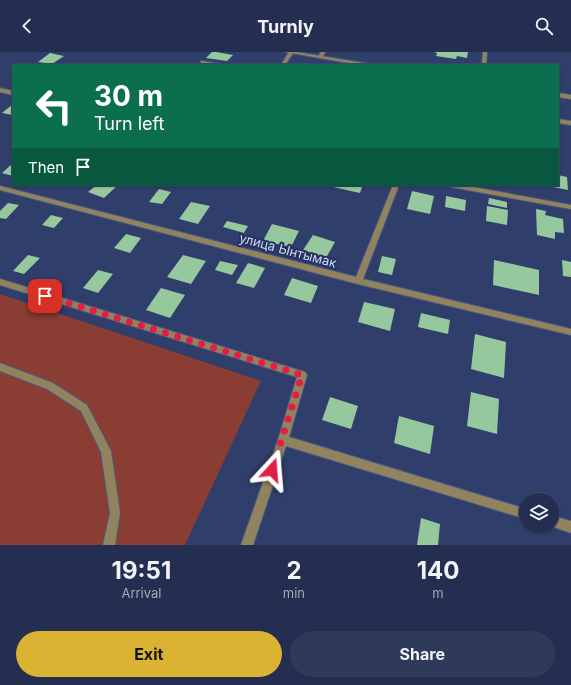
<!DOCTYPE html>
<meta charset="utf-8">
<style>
body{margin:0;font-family:Inter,sans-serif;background:#2f3a5a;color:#f1f3f6;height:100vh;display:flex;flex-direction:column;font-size:15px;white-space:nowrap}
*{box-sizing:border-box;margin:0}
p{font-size:13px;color:#a3a8b7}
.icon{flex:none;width:22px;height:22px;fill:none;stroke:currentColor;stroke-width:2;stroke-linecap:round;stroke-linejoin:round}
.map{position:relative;height:493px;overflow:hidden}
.sheet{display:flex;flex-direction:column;background:#232e50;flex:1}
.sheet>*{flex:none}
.top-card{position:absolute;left:12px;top:12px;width:547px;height:122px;border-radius:0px;box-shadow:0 1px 3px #0004,0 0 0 1px #404a67;background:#0b6e4f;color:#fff;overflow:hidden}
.buttons{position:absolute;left:519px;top:441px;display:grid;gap:8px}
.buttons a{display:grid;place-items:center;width:40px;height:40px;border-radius:50%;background:#232e50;box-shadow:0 1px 3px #0004,0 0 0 1px #404a67;font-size:20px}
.pin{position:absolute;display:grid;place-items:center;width:34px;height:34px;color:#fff;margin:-17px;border-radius:8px;box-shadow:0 2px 6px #0006}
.me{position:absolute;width:44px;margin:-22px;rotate:19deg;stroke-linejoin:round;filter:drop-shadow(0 0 3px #0008)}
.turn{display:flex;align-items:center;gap:14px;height:84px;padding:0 16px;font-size:18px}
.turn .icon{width:52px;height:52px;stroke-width:2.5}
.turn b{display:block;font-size:28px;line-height:34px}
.then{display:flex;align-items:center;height:38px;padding:0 16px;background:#0003;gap:8px;font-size:15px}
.eta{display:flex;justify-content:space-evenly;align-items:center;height:68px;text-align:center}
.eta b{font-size:24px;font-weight:700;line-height:28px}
.button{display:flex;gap:8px;margin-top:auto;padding:8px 16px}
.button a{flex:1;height:46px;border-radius:24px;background:#dcb233;color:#111;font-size:16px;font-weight:700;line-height:46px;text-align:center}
.button a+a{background:#2f3a5a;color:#f1f3f6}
header{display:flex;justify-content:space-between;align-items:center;height:52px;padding:0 16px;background:#232e50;font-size:18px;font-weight:700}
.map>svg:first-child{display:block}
.green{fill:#8a3d33}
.building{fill:#95c89d}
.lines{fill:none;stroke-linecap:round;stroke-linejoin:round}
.service-casing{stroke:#4b5a83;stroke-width:2}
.minor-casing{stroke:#4b5a83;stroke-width:2}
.service{fill:#92835f;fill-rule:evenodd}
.minor{fill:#92835f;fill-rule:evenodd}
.route{stroke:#e11d48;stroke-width:7;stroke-dasharray:0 12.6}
.labels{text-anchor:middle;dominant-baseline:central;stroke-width:4;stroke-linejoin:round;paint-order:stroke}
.street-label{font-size:13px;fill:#ccd7f3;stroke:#263360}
</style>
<header><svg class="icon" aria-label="back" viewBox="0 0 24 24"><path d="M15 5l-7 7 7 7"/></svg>Turnly<svg class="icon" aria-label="search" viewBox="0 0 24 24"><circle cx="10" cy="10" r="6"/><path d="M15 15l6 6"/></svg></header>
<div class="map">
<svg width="571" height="493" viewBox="0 0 571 493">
<rect width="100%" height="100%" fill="#2f3e6b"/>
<path class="green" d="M0 242 261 329 185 493H0Z"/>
<g class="building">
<path d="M212 0H216L233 3 227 9 206 6Z"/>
<path d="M434 0H468L467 6 457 4 456 7 436 4 437 1Z"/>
<path d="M50 1 64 4 52 12 38 10Z"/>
<path d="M13 52V63L2 61Z"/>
<path d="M13 111V124L2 121Z"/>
<path d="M558 123 567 125 568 138 548 134 558 133Z"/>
<path d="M97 133H118L104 146 88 140Z"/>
<path d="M335 133H357L362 135 360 141 333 135Z"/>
<path d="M159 137 171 140 162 152 149 150Z"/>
<path d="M412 139 434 144 430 162 407 157Z"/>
<path d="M446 144 466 148 465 159 445 155Z"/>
<path d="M489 146 507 150V156L488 152Z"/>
<path d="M191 150 210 154 198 172 179 167Z"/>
<path d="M8 151 19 153 6 167 0 166V159Z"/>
<path d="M487 154 508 158 507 173 486 169Z"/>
<path d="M536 157 546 159 545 163 563 167 564 181 555 180V187L537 183Z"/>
<path d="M51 163 63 166 54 176 42 173Z"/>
<path d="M227 169 248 174 244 181 223 175Z"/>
<path d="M272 172 299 179 291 195 263 189Z"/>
<path d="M126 182 141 186 130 201 114 196Z"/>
<path d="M313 183 335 190 326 206 303 198Z"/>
<path d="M28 203 40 206 24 222 13 219Z"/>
<path d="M183 203 206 209 191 232 167 225Z"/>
<path d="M382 204 396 207 392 223 378 220Z"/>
<path d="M494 208 539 218V243L493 233Z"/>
<path d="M562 208 571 210V225L563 224Z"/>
<path d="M220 209 238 213 232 223 215 218Z"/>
<path d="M248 211 265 216 254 236 236 231Z"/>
<path d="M98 218 113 222 98 241 83 236Z"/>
<path d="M292 226 318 234 311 251 284 243Z"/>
<path d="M161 236 185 243 170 266 146 258Z"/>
<path d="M364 250 395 257 390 279 358 270Z"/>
<path d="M421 261 450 268 448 282 418 275Z"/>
<path d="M475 282 506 290 504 326 471 317Z"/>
<path d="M471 340 499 347 497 382 467 374Z"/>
<path d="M330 345 358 354 351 377 322 368Z"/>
<path d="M399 364 434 374 430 402 394 391Z"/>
<path d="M421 466 440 472 438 493H417Z"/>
</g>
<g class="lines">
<defs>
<g id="service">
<path d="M289 0 293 1 285 13H281Z"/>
<path d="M321 0H325L322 6H320L318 5Z"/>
<path d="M0 311 53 331 87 353 111 399 120 461 115 493H103L110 461 101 400 81 359 47 337 0 319Z"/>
</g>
<g id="minor">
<path d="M285 0H296L370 12 372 13H361Z"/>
<path d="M483 0H487L486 13H482Z"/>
<path d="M201 9 221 12 223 13 203 11H201Z"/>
<path d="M0 36 13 39V43L0 40Z"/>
<path d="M558 41 571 43V47L558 45Z"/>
<path d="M558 67 571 69V73L558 71Z"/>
<path d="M393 133H399L363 227 571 277V283L358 232 0 138V134L356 225Z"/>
<path d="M448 133H462L571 153V157L451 135Z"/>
<path d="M0 227 305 320 307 323 289 385 526 457V467L286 394 253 493H241L278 388 297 325 0 233Z"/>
<path d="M552 464 571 469V481L551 474H552Z"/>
</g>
</defs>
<use href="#service" class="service-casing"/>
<use href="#minor" class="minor-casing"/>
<use href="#service" class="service"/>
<use href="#minor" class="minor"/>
</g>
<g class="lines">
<path class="route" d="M45 244 302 323 272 418"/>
</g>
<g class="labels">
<g class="street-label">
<text transform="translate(288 198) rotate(15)">улица Ынтымак</text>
</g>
</g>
</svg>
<div class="buttons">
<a><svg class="icon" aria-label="layers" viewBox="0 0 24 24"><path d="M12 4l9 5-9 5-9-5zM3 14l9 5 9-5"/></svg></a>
</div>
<div class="pin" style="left:45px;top:244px;background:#d93025"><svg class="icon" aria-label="arrive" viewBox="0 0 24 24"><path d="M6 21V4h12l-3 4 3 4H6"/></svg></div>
<svg class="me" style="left:272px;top:418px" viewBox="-20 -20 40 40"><path d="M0-17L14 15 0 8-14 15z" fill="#e11d48" stroke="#fff" stroke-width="4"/></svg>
<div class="top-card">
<div class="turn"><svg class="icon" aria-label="left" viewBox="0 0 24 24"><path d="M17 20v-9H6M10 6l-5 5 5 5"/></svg><div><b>30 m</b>Turn left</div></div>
<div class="then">Then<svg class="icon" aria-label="arrive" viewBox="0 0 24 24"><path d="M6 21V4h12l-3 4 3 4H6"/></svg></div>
</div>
</div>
<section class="sheet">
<div class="eta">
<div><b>19:51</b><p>Arrival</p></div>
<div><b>2</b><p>min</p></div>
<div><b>140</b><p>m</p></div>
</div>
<div class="button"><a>Exit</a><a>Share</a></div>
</section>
